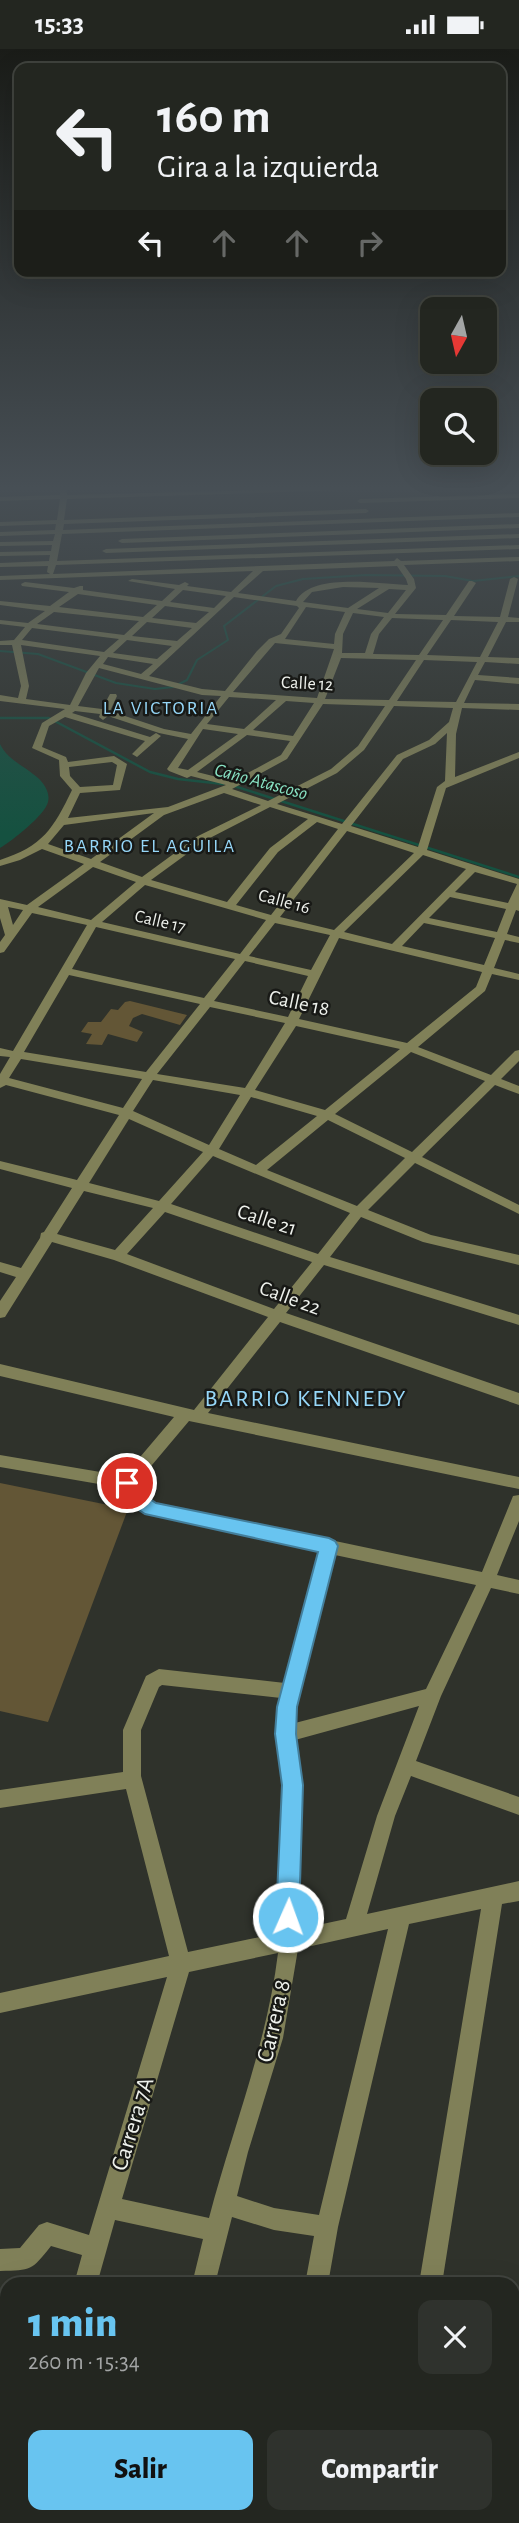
<!DOCTYPE html>
<html lang="es">
<meta charset="utf-8">
<style>
body{margin:0;font-family:"Alegreya Sans",sans-serif;background:#2f322d;color:#f1f3f6;height:100vh;display:flex;flex-direction:column;font-size:26px;white-space:nowrap}
*{box-sizing:border-box;margin:0}
p{font-size:23px;color:#a3a5a5}
.icon{flex:none;width:38px;height:38px;fill:none;stroke:currentColor;stroke-width:2;stroke-linecap:round;stroke-linejoin:round}
.map{position:relative;flex:1;overflow:hidden}
.sheet{position:absolute;left:0px;top:2228px;width:520px;height:247px;display:flex;flex-direction:column;background:#232620;border-radius:21px 21px 0 0;box-shadow:0 7px 28px #0002,0 0 0 2px #40433e}
.sheet>*{flex:none}
.hud{position:absolute;left:14px;top:14px;width:492px;height:214px;border-radius:14px;box-shadow:0 7px 28px #0002,0 0 0 2px #40433e;background:#232620;color:#f1f3f6;overflow:hidden}
.needle{width:46px;rotate:188deg}
.fabs{position:absolute;left:420px;top:248px;display:grid;gap:14px}
.fabs a{display:grid;place-items:center;width:77px;height:77px;border-radius:14px;background:#232620;box-shadow:0 7px 28px #0002,0 0 0 2px #40433e;font-size:35px}
.pin{position:absolute;display:grid;place-items:center;width:60px;height:60px;color:#fff;margin:-30px;border:4px solid #fff;border-radius:50%;box-shadow:0 2px 7px #0007}
.me{position:absolute;width:77px;margin:-38px;rotate:2deg;stroke-linejoin:round;filter:drop-shadow(0 0 5px #0008)}
.turn{display:flex;align-items:center;gap:24px;height:147px;padding:0 28px;font-size:32px}
.turn .icon{width:91px;height:91px;stroke-width:2.5}
.turn b{display:block;font-size:49px;line-height:60px}
.lanes{display:flex;align-items:center;height:66px;padding:0 28px;background:#0003;justify-content:center;gap:35px;direction:ltr}
.lanes .off{opacity:.35}
.round{display:grid;place-items:center;flex:none;width:74px;height:74px;border-radius:14px;background:#2f322d}
.summary{display:flex;align-items:center;justify-content:space-between;height:119px;padding:0 28px}
h1{font-size:42px;font-weight:800;line-height:52px;color:#68c4f0}
.button{display:flex;gap:14px;margin-top:auto;padding:14px 28px}
.button a{flex:1;height:80px;border-radius:14px;background:#68c4f0;color:#111;font-size:28px;font-weight:800;line-height:80px;text-align:center}
.button a+a{background:#2f322d;color:#f1f3f6}
.status{display:flex;justify-content:space-between;align-items:center;height:49px;padding:0 35px;background:#232620;direction:ltr}
.status svg{height:19px;fill:currentColor}
.map>svg:first-child{display:block}
.green{fill:#635636}
.water{fill:#155140}
.lines{fill:none;stroke-linecap:round;stroke-linejoin:round}
.stream-far1{stroke:#155140;stroke-width:2}
.stream{stroke:#155140;stroke-width:2.5}
.minor{fill:#808058;fill-rule:evenodd}
.route{fill:#68c4f0;stroke:#447f9c;stroke-width:2}
.labels{text-anchor:middle;dominant-baseline:central;stroke-width:5;stroke-linejoin:round;paint-order:stroke}
.far-street-label{font-size:18px;fill:#eef1ec;stroke:#181916}
.far-neighbourhood-label{font-size:19px;letter-spacing:2px;fill:#96d7f8;stroke:#181916}
.far-water-label{font-size:19px;font-style:italic;fill:#88e2c3;stroke:#181916}
.street-label{font-size:21px;fill:#eef1ec;stroke:#181916}
.quarter-label{font-size:24px;letter-spacing:2px;fill:#96d7f8;stroke:#181916}
.near-street-label{font-size:24px;fill:#eef1ec;stroke:#181916}
</style>
<div class="status"><b>15:33</b><svg viewBox="0 0 49 12"><path d="M0 12V9h3v3zM5 12V6h3v6zM10 12V3h3v9zM15 12V0h3v12zM26 1h20v11H26zM47 4h2v5h-2z"/></svg></div>
<div class="map">
<svg width="519" height="2474" viewBox="0 0 519 2474">
<rect width="100%" height="100%" fill="#2f322b"/>
<g class="green">
<path d="M130 952 187 966 180 976 142 965 133 969 129 977 143 983 137 993 108 985 102 996 86 995 92 985 81 983 88 973H101L111 960 118 961 125 953Z"/>
<path d="M0 1434 128 1460 48 1673 0 1662Z"/>
</g>
<path class="water" d="M0 695C7 710 21 715 33 725 41 730 51 742 48 753 45 766 12 792 0 799Z"/>
<g class="lines">
<path class="stream-far1" d="M0 602 38 605 116 634 155 640 173 638 187 631 197 611 228 591 224 577 276 537 303 530 366 526 445 527 473 532 519 527"/>
<g class="stream">
<path d="M0 669H49L150 723 178 730 223 735"/>
<path d="M234 737 519 828"/>
</g>
<g class="minor">
<path d="M60 438H66L67 446 381 438 378 440 67 450 64 471 366 460 369 462 366 464 64 475 63 481 519 464V468L62 485 57 512 519 496V500L56 516 53 525 394 512 397 509 401 512 519 508V512L404 516 414 530 416 539 395 565 446 566 469 532H472L476 534 454 567 500 568 510 530 514 528 518 530 508 568 519 569V573H506L488 608 519 609V615L485 613 478 626 519 629V635L475 631 464 654 519 655V661L462 659 456 685 455 728 519 703V709L446 739 427 801 519 830V862L516 861 507 885 519 888V894L505 891 494 919 519 925V931L492 925 485 942 418 998 491 1026 515 1002 519 1001V1012L501 1030 519 1037V1045L495 1036 422 1108 519 1156V1165L415 1114 368 1161 431 1186 519 1206V1216L423 1193 361 1168 330 1208 519 1266V1276L324 1216 286 1264 519 1344V1356L280 1273 208 1364 519 1428V1440L189 1372 136 1435 143 1445 155 1454 482 1523 511 1452 513 1447 519 1446V1472L497 1526 519 1531V1545L491 1539 441 1647 416 1712 519 1748V1766L411 1727 395 1767 367 1865 519 1832V1852L502 1855 442 2235H419L481 1860 409 1875 338 2178 328 2235H305L314 2187 274 2181 232 2168 215 2235H192L203 2190 115 2171 97 2235H74L82 2206 51 2197C31 2222 32 2221 0 2222V2200L20 2199 39 2176 47 2173 89 2186 167 1928 0 1964V1944L169 1907 126 1740 0 1759V1741L123 1723V1681L146 1627 159 1620 285 1634 319 1502 151 1466 131 1455 122 1439 0 1418V1406L124 1427 174 1368 0 1327V1315L194 1361 268 1268 114 1211 52 1193 5 1268 0 1269V1252L16 1228 0 1223V1213L21 1219 40 1189 41 1184 44 1183 72 1139 0 1120V1112L77 1131 119 1066 6 1036 0 1039V1025L10 1008 0 1007V999L13 1002 87 876 32 864 4 903 0 904V893L5 886 0 869V850L27 856 84 815 42 800 20 811 0 817V811C43 797 53 780 72 741L60 727 59 711 32 699 42 674 65 660 0 652V646L18 649 21 637 12 596H0V592L14 591 25 578 0 575V571L28 574 45 562 0 556V552L50 557 69 543 22 537 21 535 25 533 74 539 80 537H83V541L162 552 175 540 128 532 132 530 179 536 185 533 189 535 187 537 231 543 253 522 0 531V527L50 525 47 523 48 517 0 518V514L49 512 50 506 0 507V503L51 502 52 496 0 497V493L53 492 55 485 0 487V483L55 481 56 475 0 477V473L57 471 60 450 0 452V448L60 446ZM397 517 406 530 408 536C379 535 312 523 296 552L238 544 263 522ZM343 538 379 539 348 559 303 553 312 543ZM389 540 406 541 388 564 357 560ZM183 541 226 547 214 559 170 553ZM78 545 157 556 143 568 59 558ZM234 548 297 557 299 559 281 585 269 590 257 602 225 642 202 640 149 627ZM165 557 209 563 196 574 152 569ZM306 558 345 563 335 585 334 595 285 590ZM54 563 139 572 124 586 37 575ZM353 564 384 568 371 585 365 604H342L343 585ZM392 569 443 571 419 606 373 605 379 585ZM451 571 498 573 480 608 427 606ZM147 573 192 579 177 592 132 587ZM32 579 119 590 104 603 22 591ZM127 591 172 597 157 610 113 604ZM275 594 334 600 317 649 233 643ZM21 596 100 607 86 624 70 656 26 650 29 637ZM108 608 153 615 141 625 103 615ZM341 609 416 611 389 651 325 650ZM424 611 477 613 456 653 397 652ZM99 619 202 646 221 647 191 685 164 680 110 662 117 647 116 645H110L102 660 78 657ZM229 648 276 651 244 680 207 675ZM286 652 314 654 293 687 253 681ZM323 655 385 657 358 697 331 720 268 752 232 740 287 710ZM394 657 453 659 449 673 429 691 397 706 342 775 277 755 337 724 364 701ZM75 662 100 665 99 668 103 671 108 667 159 684 188 690 167 720 169 722 187 729 191 727 226 736 168 758 68 769 80 744 120 741 127 715 114 707 68 713 66 708 42 698 49 677 65 668 145 692 132 705 137 708 161 687 156 684 150 688 72 664ZM203 680 238 685 188 721 178 719ZM447 684 445 732 437 738 418 798 351 777 403 710 435 695ZM247 686 290 692 281 706 233 732 197 723ZM112 713 117 716 113 736 80 738 70 727 69 718ZM224 744 261 756 198 787 142 828 100 813 164 766ZM270 758 308 770 270 799 227 853 151 831 206 791ZM154 764 91 810 48 795 64 776ZM317 773 338 780 271 866 236 856 278 803ZM347 782 414 804 334 881 280 868ZM423 806 466 820 392 895 344 883ZM93 818 136 833 91 871 38 858ZM475 823 517 835 508 854 455 843ZM145 836 266 871 240 905 102 873ZM450 848 506 860 497 883 429 869ZM8 858 23 861 13 876ZM275 874 330 886 311 921 249 907ZM424 874 495 889 484 916 402 897ZM96 878 235 910 204 949 72 920ZM339 889 482 923 476 938 407 994 299 970ZM245 912 308 927 288 968 214 952ZM69 926 200 955 146 1023 24 1003ZM210 958 285 974 245 1039 157 1025ZM296 977 400 1000 325 1061 255 1041ZM411 1003 485 1032 412 1103 335 1065ZM21 1010 142 1030 123 1059 9 1029ZM153 1031 240 1046 209 1096 133 1062ZM251 1048 317 1067 256 1116 219 1100ZM129 1070 203 1103 159 1152 89 1134ZM328 1071 405 1109 357 1157 267 1121ZM213 1107 350 1164 318 1205 171 1155ZM84 1142 153 1159 115 1201 57 1185ZM165 1163 312 1213 274 1260 127 1205ZM335 1506 476 1536 426 1640 295 1674 296 1659ZM162 1636 281 1649 276 1685 284 1736 279 1884 188 1903 141 1727V1681L159 1638ZM419 1657 377 1767 346 1870 299 1880 302 1736 295 1691ZM388 1880 319 2166 274 2159 237 2147 248 2103 283 1989 298 1900ZM278 1904C267 1995 232 2081 209 2169L122 2150 189 1923Z"/>
<path d="M519 445V449L360 454 357 452 360 450Z"/>
<path d="M519 475V479L122 494 118 492 122 490Z"/>
<path d="M519 485V489L106 504 102 502 106 500Z"/>
<path d="M513 2319 519 2321V2345L513 2343Z"/>
<path d="M14 2468H39L40 2474H14Z"/>
<path d="M129 2468H155L153 2474H127Z"/>
<path d="M369 2468H395L394 2474H368Z"/>
</g>
</g>
<linearGradient id="sky" x2="0" y2="1"><stop stop-color="#1a1c18"/><stop offset="0.56" stop-color="#474f55"/><stop offset="1" stop-color="#474f55" stop-opacity="0"/></linearGradient>
<rect width="519" height="784" fill="url(#sky)"/>
<path class="route" d="M127 1426 133 1429 143 1445 156 1454 329 1489 335 1492 338 1497 297 1658 296 1685 303 1736 299 1868 296 1875 288 1879 280 1875 276 1868 282 1736 275 1685 277 1658 318 1503 145 1465 130 1455 118 1434 120 1429Z"/>
<g class="labels">
<g class="far-street-label">
<text transform="translate(307 635) rotate(3)">Calle 12</text>
<text transform="translate(284 853) rotate(15)">Calle 16</text>
<text transform="translate(160 873) rotate(13)">Calle 17</text>
</g>
<g class="far-neighbourhood-label">
<text x="161" y="659">LA VICTORIA</text>
<text x="150" y="797">BARRIO EL AGUILA</text>
</g>
<g class="far-water-label">
<text transform="translate(261 733) rotate(15)">Caño Atascoso</text>
</g>
<g class="street-label">
<text transform="translate(299 954) rotate(12)">Calle 18</text>
<text transform="translate(267 1171) rotate(18)">Calle 21</text>
<text transform="translate(290 1249) rotate(20)">Calle 22</text>
</g>
<g class="quarter-label">
<text x="306" y="1350">BARRIO KENNEDY</text>
</g>
<g class="near-street-label">
<text transform="translate(274 1972) rotate(-77)">Carrera 8</text>
<text transform="translate(133 2075) rotate(-73)">Carrera 7A</text>
</g>
</g>
</svg>
<div class="fabs">
<a><svg class="needle" viewBox="-14 -14 28 28"><path d="M0-13l5 13h-10z" fill="#e53935"/><path d="M0 13l5-13h-10z" fill="#a3a5a5"/></svg></a>
<a><svg class="icon" aria-label="search" viewBox="0 0 24 24"><circle cx="10" cy="10" r="6"/><path d="M15 15l6 6"/></svg></a>
</div>
<div class="pin" style="left:127px;top:1434px;background:#d93025"><svg class="icon" aria-label="arrive" viewBox="0 0 24 24"><path d="M6 21V4h12l-3 4 3 4H6"/></svg></div>
<svg class="me" style="left:288px;top:1868px" viewBox="-20 -20 40 40"><circle r="17" fill="#68c4f0" stroke="#fff" stroke-width="3"/><path d="M0-11L8 9 0 5-8 9z" fill="#fff"/></svg>
<div class="hud">
<div class="turn"><svg class="icon" aria-label="left" viewBox="0 0 24 24"><path d="M17 20v-9H6M10 6l-5 5 5 5"/></svg><div><b>160 m</b>Gira a la izquierda</div></div>
<div class="lanes"><svg class="icon" aria-label="left" viewBox="0 0 24 24"><path d="M17 20v-9H6M10 6l-5 5 5 5"/></svg><svg class="icon off" aria-label="ahead" viewBox="0 0 24 24"><path d="M12 20V5M6 11l6-6 6 6"/></svg><svg class="icon off" aria-label="ahead" viewBox="0 0 24 24"><path d="M12 20V5M6 11l6-6 6 6"/></svg><svg class="icon off" aria-label="right" viewBox="0 0 24 24"><path d="M7 20v-9h11M14 6l5 5-5 5"/></svg></div>
</div>
<section class="sheet">
<div class="summary"><div><h1>1 min</h1><p>260 m · 15:34</p></div><a class="round"><svg class="icon" aria-label="close" viewBox="0 0 24 24"><path d="M6 6l12 12M18 6L6 18"/></svg></a></div>
<div class="button"><a>Salir</a><a>Compartir</a></div>
</section>
</div>
